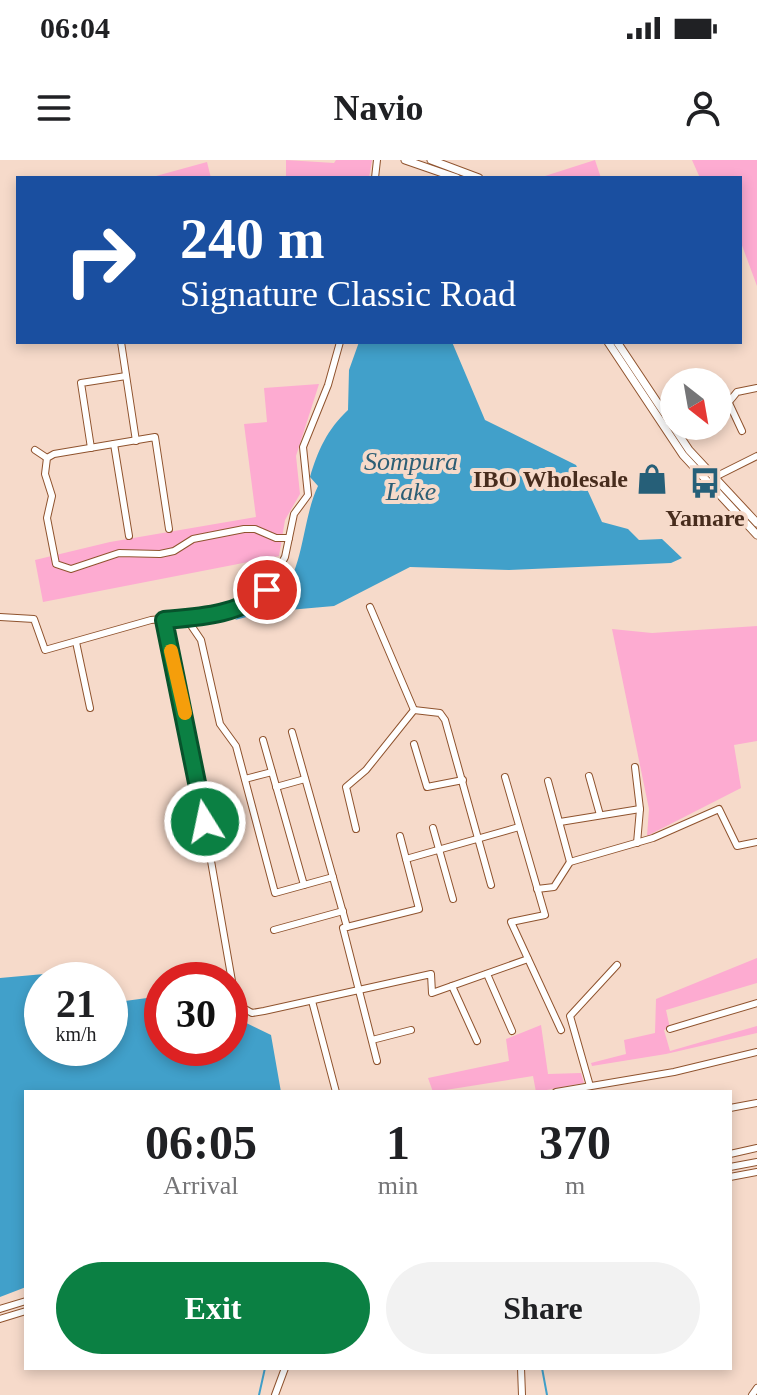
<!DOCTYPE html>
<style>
body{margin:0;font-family:Georgia,serif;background:#f2f2f2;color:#202124;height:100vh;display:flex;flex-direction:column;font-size:30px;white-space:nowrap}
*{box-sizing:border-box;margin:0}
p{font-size:26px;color:#757577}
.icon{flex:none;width:44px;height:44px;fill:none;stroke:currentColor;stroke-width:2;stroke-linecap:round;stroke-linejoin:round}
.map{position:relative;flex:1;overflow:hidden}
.side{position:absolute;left:24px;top:930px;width:708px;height:280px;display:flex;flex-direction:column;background:#fff;border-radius:0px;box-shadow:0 4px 12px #0003}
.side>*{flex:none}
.hud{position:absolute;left:16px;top:16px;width:726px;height:168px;border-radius:0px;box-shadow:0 4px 12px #0003;background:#1a4fa0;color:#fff;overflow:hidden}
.needle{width:52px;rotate:149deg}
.fabs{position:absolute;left:660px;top:208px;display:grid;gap:16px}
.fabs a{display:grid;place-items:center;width:72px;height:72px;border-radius:50%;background:#fff;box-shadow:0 4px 12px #0003;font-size:40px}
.speed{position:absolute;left:24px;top:802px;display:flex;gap:16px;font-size:40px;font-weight:700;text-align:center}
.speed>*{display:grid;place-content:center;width:104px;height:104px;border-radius:50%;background:#fff;box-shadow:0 4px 12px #0003;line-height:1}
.speed small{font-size:20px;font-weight:400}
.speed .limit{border:12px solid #d22;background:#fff;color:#111}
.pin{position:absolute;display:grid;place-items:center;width:68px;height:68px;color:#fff;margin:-34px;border:4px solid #fff;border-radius:50%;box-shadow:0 2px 8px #0007}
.me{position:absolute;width:88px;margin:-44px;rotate:350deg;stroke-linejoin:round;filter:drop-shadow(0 0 6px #0008)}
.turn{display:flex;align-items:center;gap:28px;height:168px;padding:0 32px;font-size:36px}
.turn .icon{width:104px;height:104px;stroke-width:2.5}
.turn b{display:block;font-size:56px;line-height:68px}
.eta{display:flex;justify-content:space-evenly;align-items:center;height:136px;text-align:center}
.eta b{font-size:48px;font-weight:800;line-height:56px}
.cta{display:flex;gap:16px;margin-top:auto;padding:16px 32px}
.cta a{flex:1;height:92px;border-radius:48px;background:#0b8043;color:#fff;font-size:32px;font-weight:800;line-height:92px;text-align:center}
.cta a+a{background:#f2f2f2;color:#202124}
.status{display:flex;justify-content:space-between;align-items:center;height:56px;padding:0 40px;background:#fff;direction:ltr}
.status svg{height:22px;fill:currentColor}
header{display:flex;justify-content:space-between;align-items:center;height:104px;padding:0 32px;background:#fff;font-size:36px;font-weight:800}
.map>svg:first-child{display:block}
.green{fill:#fdabd1}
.water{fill:#41a0ca}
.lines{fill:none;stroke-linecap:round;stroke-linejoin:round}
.stream{stroke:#41a0ca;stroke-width:2}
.minor-casing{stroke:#8f532e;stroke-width:8}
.major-casing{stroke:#8f532e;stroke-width:9}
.minor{stroke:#fff;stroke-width:6}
.major{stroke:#fff;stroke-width:7}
.route-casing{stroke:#07532c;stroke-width:20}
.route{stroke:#0b8043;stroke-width:14}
.slow{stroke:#f59e0b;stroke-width:14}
.labels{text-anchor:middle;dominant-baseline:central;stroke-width:8;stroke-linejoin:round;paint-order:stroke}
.poi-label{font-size:24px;font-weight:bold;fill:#472c1d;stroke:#f6daca;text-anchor:end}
.water-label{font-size:26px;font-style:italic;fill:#2c5e75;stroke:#f6daca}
</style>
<div class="status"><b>06:04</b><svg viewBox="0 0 49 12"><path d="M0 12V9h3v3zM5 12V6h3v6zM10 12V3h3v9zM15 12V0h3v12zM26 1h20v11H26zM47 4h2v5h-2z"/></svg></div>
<header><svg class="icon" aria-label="menu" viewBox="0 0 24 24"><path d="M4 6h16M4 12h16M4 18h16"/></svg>Navio<svg class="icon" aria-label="person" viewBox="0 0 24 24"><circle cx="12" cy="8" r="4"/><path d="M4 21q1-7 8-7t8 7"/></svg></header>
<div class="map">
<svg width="757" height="1235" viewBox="0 0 757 1235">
<rect width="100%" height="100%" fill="#f6daca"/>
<g class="green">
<path d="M286 0 334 3 336 0H372L369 18H286Z"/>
<path d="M595 0 601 18H545V16Z"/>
<path d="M692 0H757V126L740 80V18H700Z"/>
<path d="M207 2 211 18H156V16Z"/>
<path d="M319 224 296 296 300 334 285 360 279 396 43 442 35 400 110 382 256 357 244 264 267 262 264 228Z"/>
<path d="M757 466V581L734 585 741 628 647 676 649 649 612 469 652 473Z"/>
<path d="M757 798V823L666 850 670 868 664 870 670 891 757 866V873L666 894 592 906 591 903 626 894 624 880 655 873 656 839Z"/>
<path d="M541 865 548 914 581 913 584 923 536 932 533 916 433 932 428 918 509 901 506 879Z"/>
</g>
<g class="water">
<path d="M359 182H452L485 260 576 305 602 362 628 369 639 380 662 379 682 398 671 403 509 410 410 407 334 446 266 452 235 460C247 447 269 443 282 431 303 412 303 356 318 326L310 317C318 290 327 270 348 250L349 210Z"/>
<path d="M44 814 42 888H110V843L162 836V888H230V855L271 875 281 932H26V1127L0 1137V818Z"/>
</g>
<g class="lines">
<g class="stream">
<path d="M542 1208 547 1235"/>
<path d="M259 1235 265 1208"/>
</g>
<defs>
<g id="minor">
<path d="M375 18 377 0"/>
<path d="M121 182 136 281"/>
<path d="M728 241 742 271"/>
<path d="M719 254 737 232 757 228"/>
<path d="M114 284 129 376"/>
<path d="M91 288 81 223 126 216"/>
<path d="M35 290 47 298"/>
<path d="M713 318 757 296"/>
<path d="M169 369 155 277 54 294 47 298 45 314 52 336 47 358 56 404 71 409 119 393 160 394 174 391 193 379 244 369H255L276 378H289"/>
<path d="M370 447 414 550"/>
<path d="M0 457 34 459 45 490 151 460 219 453 256 440 267 430 285 397 294 354 308 335 303 287 328 225 340 182"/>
<path d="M186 458 201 480 220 564 236 586 275 733 333 717"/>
<path d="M164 460 189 575 236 844 252 853 264 851 431 814 432 833 528 799"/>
<path d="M76 482 90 548"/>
<path d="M414 550 440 553 445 560 491 725"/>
<path d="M292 572 347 767"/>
<path d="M263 580 304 725"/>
<path d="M414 584 427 627 463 620"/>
<path d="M635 607 640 649 637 683"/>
<path d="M589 616 600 655"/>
<path d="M505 617 545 755 511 762 561 870"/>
<path d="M245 619 272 612"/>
<path d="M548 621 570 702"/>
<path d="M276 627 305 619"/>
<path d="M560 662 640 649"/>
<path d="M433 668 453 739"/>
<path d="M356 669 346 627 366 610 414 550"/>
<path d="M406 699 519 667"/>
<path d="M537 729 554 727 570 702 653 678 719 649 737 686 757 682"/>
<path d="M274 770 343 751"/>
<path d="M487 814 512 871"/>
<path d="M452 826 477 881"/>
<path d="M312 841 336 932"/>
<path d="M670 869 757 843"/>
<path d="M372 880 411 870"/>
<path d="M377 901 343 768 419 749 400 676"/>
<path d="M590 926 570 856 617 805"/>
<path d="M556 932 674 912 757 892"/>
<path d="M730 948 757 943"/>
<path d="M730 994 757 988"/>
<path d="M730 1007 757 1002"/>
<path d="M730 1017 757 1012"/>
<path d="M0 1149 26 1141"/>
<path d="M0 1159 26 1151"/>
<path d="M521 1208 522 1235"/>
<path d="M275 1235 285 1208"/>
<path d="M752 1235 757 1228"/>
</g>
<g id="major">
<path d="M405 0 457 18"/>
<path d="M431 0 479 18"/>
<path d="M608 182 683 295 757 375"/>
<path d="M617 182 689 290 757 363"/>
</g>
</defs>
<use href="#minor" class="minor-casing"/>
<use href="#major" class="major-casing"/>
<use href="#minor" class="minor"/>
<use href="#major" class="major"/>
</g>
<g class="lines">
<defs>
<path id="route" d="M205 662 164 460C199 457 240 455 267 430"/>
</defs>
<use href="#route" class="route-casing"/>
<use href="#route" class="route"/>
<path class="slow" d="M171 491 185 553"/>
</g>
<defs>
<symbol id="shop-bare" viewBox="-9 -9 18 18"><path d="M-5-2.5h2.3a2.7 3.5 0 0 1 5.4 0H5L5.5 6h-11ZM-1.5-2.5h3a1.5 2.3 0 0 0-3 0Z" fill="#265f78" stroke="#f6daca" stroke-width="2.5" paint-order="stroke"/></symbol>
<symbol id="bus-bare" viewBox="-9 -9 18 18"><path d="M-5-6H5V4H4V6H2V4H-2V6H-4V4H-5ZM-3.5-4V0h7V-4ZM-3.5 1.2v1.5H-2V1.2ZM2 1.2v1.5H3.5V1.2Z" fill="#265f78" stroke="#f6daca" stroke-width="2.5" paint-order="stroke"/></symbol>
</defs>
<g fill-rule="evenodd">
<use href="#shop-bare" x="630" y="297" width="44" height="44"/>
<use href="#bus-bare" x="683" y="301" width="44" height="44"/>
</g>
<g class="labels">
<g class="poi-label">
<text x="628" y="319">IBO Wholesale</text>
<text x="705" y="358" text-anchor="middle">Yamare</text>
</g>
<g class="water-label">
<text x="411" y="301">Sompura<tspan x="411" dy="30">Lake</tspan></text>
</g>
</g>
</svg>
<div class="fabs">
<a><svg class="needle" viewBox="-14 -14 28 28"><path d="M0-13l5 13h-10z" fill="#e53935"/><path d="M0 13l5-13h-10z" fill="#757577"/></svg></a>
</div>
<div class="speed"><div>21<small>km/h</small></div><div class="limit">30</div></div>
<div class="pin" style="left:267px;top:430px;background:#d93025"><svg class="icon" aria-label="arrive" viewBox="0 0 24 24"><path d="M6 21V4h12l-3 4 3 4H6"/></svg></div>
<svg class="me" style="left:205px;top:662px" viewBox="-20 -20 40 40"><circle r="17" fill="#0b8043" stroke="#fff" stroke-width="3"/><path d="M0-11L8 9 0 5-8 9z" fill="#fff"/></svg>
<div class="hud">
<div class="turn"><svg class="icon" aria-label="right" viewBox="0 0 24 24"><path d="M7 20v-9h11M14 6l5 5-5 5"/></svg><div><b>240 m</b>Signature Classic Road</div></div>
</div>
<section class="side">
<div class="eta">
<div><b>06:05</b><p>Arrival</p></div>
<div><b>1</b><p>min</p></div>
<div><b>370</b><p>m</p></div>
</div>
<div class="cta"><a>Exit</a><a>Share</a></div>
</section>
</div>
